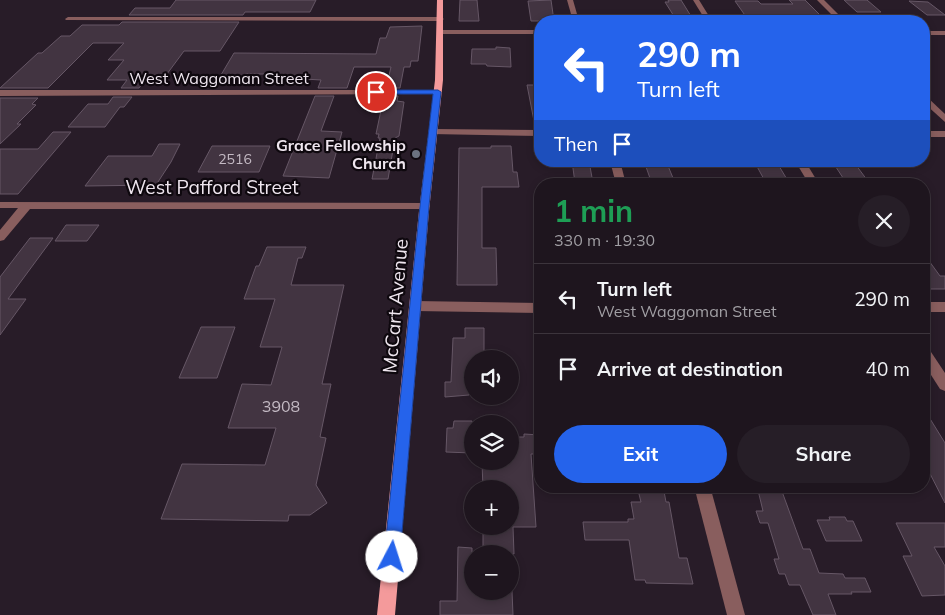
<!DOCTYPE html>
<meta charset="utf-8">
<style>
body{margin:0;font-family:Mulish,sans-serif;background:#261e27;color:#f1f3f6;height:100vh;display:flex;flex-direction:column;font-size:19px;white-space:nowrap}
*{box-sizing:border-box;margin:0}
p{font-size:16px;color:#a19fa4}
.icon{flex:none;width:28px;height:28px;fill:none;stroke:currentColor;stroke-width:2;stroke-linecap:round;stroke-linejoin:round}
.map{position:relative;flex:1;overflow:hidden}
.details{position:absolute;left:534px;top:178px;width:396px;height:315px;display:flex;flex-direction:column;background:#1e151e;border-radius:20px;box-shadow:0 2px 8px #0003,0 0 0 1px #3c343c}
.details>*{flex:none}
.top-card{position:absolute;left:534px;top:15px;width:396px;height:152px;border-radius:20px;box-shadow:0 2px 8px #0003,0 0 0 1px #3c343c;background:#2563eb;color:#fff;overflow:hidden}
.tools{position:absolute;left:464px;top:350px;display:grid;gap:10px}
.tools a{display:grid;place-items:center;width:55px;height:55px;border-radius:50%;background:#1e151e;box-shadow:0 2px 8px #0003,0 0 0 1px #3c343c;font-size:25px}
.pin{position:absolute;display:grid;place-items:center;width:42px;height:42px;color:#fff;margin:-21px;border:2px solid #fff;border-radius:50%;box-shadow:0 1px 5px #0007}
.me{position:absolute;width:55px;margin:-28px;rotate:5deg;stroke-linejoin:round;filter:drop-shadow(0 0 4px #0008)}
.turn{display:flex;align-items:center;gap:18px;height:105px;padding:0 20px;font-size:22px}
.turn .icon{width:65px;height:65px;stroke-width:2.5}
.turn b{display:block;font-size:35px;line-height:42px}
.then{display:flex;align-items:center;height:48px;padding:0 20px;background:#0003;gap:10px;font-size:19px}
.round{display:grid;place-items:center;flex:none;width:52px;height:52px;border-radius:26px;background:#261e27}
.head{display:flex;align-items:center;justify-content:space-between;height:85px;padding:0 20px}
h1{font-size:30px;font-weight:700;line-height:38px;color:#1e9e55}
.cta{display:flex;gap:10px;margin-top:auto;padding:10px 20px}
.cta a{flex:1;height:58px;border-radius:30px;background:#2563eb;color:#fff;font-size:20px;font-weight:700;line-height:58px;text-align:center}
.cta a+a{background:#261e27;color:#f1f3f6}
ul{padding:0;list-style:none}
li{display:flex;align-items:center;gap:15px;height:70px;padding:0 20px;border-top:1px solid #3c343c}
li div{flex:1}
li b{display:block;font-size:19px}
li em{font-style:normal}
.map>svg:first-child{display:block}
.building{fill:#423441;stroke:#665766}
.lines{fill:none;stroke-linecap:round;stroke-linejoin:round}
.minor{fill:#895e5e;fill-rule:evenodd}
.major{fill:#f49a9b;fill-rule:evenodd}
.route{fill:#2563eb;stroke:#184099}
.worship-dot{fill:#6b7280;stroke:#0e080e;stroke-width:2}
.labels{text-anchor:middle;dominant-baseline:central;stroke-width:4.5;stroke-linejoin:round;paint-order:stroke}
.far-number-label{font-size:14px;fill:#c4bac4}
.far-street-label{font-size:16px;fill:#efe6ef;stroke:#0e080e}
.far-poi-label{font-size:16px;font-weight:bold;fill:#efe6ef;stroke:#0e080e;text-anchor:end}
.number-label{font-size:16px;fill:#c4bac4}
.street-label{font-size:19px;fill:#efe6ef;stroke:#0e080e}
</style>
<div class="map">
<svg width="945" height="615" viewBox="0 0 945 615">
<rect width="100%" height="100%" fill="#281c28"/>
<g class="building">
<path d="M176 0H316L310 12H245L243 15H129L135 8H170Z"/>
<path d="M460 0H477L479 21H459Z"/>
<path d="M551 0 554 21H531L528 1Z"/>
<path d="M668 0H681L694 21H677L665 2H669Z"/>
<path d="M789 0H805L824 19H806L803 16H771L774 21H749L735 1H758L761 4H793Z"/>
<path d="M844 0H867L881 12H857Z"/>
<path d="M909 1 928 2 945 15H927Z"/>
<path d="M122 22H239L220 51H184L164 78H154L151 82H144L139 88H121L127 80H107L124 60H108L124 43H93L48 88H0L38 53H42L61 36H70L82 25H119Z"/>
<path d="M422 26 418 61H411L410 67H404L400 88H386L391 67H354L347 88H318L321 80 271 77 273 74H245L240 83H220L222 80H218L234 53 376 54 380 38H386L390 27Z"/>
<path d="M496 47 510 48 511 67 487 66 486 64H471L472 49H496Z"/>
<path d="M527 85H540V121H534Z"/>
<path d="M315 96H334L321 131 342 132 329 178 283 176Z"/>
<path d="M384 96H398L397 101 404 102 399 136 395 138 388 179H372L380 138H378L379 134H376Z"/>
<path d="M113 97H132L124 107H120L105 127H68L88 104H108Z"/>
<path d="M0 98H38L32 104 36 105 17 124H21L0 144Z"/>
<path d="M53 132H71L18 194H0V149H38Z"/>
<path d="M159 144H180L171 162 156 185 85 186 108 156H152Z"/>
<path d="M212 146H270L259 172H198Z"/>
<path d="M491 146H511L513 172H517L519 187H482V248H496L497 285H457L459 148H491Z"/>
<path d="M572 161H589L593 183H575Z"/>
<path d="M644 161H666L673 178H665L668 184H652Z"/>
<path d="M754 161H776L788 181H782L783 183H766Z"/>
<path d="M832 161H853L870 184H847Z"/>
<path d="M66 225H99L87 241H55Z"/>
<path d="M30 238H53L8 299H26L0 335V277Z"/>
<path d="M267 247H306L302 258H298L291 285H344L322 384H331L320 437 326 438 316 485 327 503 310 515H289L288 521 161 519 182 464 265 465 276 428H228L242 384 271 385 282 347H260L275 299H244L256 266H259Z"/>
<path d="M924 254 940 276H945V289H924Z"/>
<path d="M201 327H235L217 378H179Z"/>
<path d="M465 328H484V359H472V366H469V395L445 397V382H451L453 338H465Z"/>
<path d="M924 409 945 443V503L924 462Z"/>
<path d="M454 421H472V453L446 452 447 428H453Z"/>
<path d="M524 434 540 435V454H531L536 527H513L514 554H483V526H510V489H483L482 462H510V437H524Z"/>
<path d="M637 486H663L666 502H669L679 558H687L693 584 646 583 645 580H635L629 540H585L583 522H628V519H634L631 502H641Z"/>
<path d="M757 486H780L803 549H810L819 573 843 574 845 578H865L871 592H851L852 594H828L836 615H813L800 585H789L785 574H779L774 559H779L768 523H760L756 511H763Z"/>
<path d="M829 517H845L847 521H853L862 541H826L817 520H830Z"/>
<path d="M896 523H945V547H934L945 566V595L922 596 903 556H912Z"/>
<path d="M458 547 472 548V591H512L513 615H440V601H457Z"/>
</g>
<g class="lines">
<g class="minor">
<path d="M567 0H573L579 21H573Z"/>
<path d="M693 0H699L712 21H706Z"/>
<path d="M817 0H824L845 21H838Z"/>
<path d="M68 17H441L444 19 441 21 66 20 65 19Z"/>
<rect x="438" y="30" width="102" height="4"/>
<rect x="924" y="31" width="21" height="4"/>
<path d="M0 90H437L441 92 437 94 0 96Z"/>
<path d="M924 97H927L945 114V122L924 103Z"/>
<path d="M434 129 540 130V136L431 134V130Z"/>
<rect x="924" y="131" width="21" height="6"/>
<path d="M610 161H620L626 184H616Z"/>
<path d="M795 161H805L819 184H809Z"/>
<path d="M0 202 425 203 430 206 425 209H30L4 240 0 241V230L18 208H0Z"/>
<path d="M415 301 540 303V313L415 311 411 309 409 306 411 303Z"/>
<rect x="924" y="302" width="21" height="10"/>
<path d="M924 348 929 349 945 373V391L940 389 924 364Z"/>
<path d="M694 486H710L745 615H727Z"/>
</g>
<path class="major" d="M437 0H443V80L429 211 395 615H377L419 211 435 80Z"/>
</g>
<path class="route" d="M376 90H438L441 92 429 206 400 557 397 563 392 565 386 563 384 557 420 206 433 94H374L373 92Z"/>
<circle class="worship-dot" cx="416" cy="154" r="5"/>
<g class="labels">
<g class="far-number-label">
<text x="235" y="159">2516</text>
</g>
<g class="far-street-label">
<text x="219" y="78">West Waggoman Street</text>
</g>
<g class="far-poi-label">
<text x="406" y="145">Grace Fellowship<tspan x="406" dy="18">Church</tspan></text>
</g>
<g class="number-label">
<text x="281" y="406">3908</text>
</g>
<g class="street-label">
<text x="212" y="187">West Pafford Street</text>
<text transform="translate(395 306) rotate(-85)">McCart Avenue</text>
</g>
</g>
</svg>
<div class="tools">
<a><svg class="icon" aria-label="sound" viewBox="0 0 24 24"><path d="M4 9h4l5-4v14l-5-4H4zM17 9q2 3 0 6"/></svg></a>
<a><svg class="icon" aria-label="layers" viewBox="0 0 24 24"><path d="M12 4l9 5-9 5-9-5zM3 14l9 5 9-5"/></svg></a>
<a>+</a>
<a>−</a>
</div>
<div class="pin" style="left:376px;top:92px;background:#d93025"><svg class="icon" aria-label="arrive" viewBox="0 0 24 24"><path d="M6 21V4h12l-3 4 3 4H6"/></svg></div>
<svg class="me" style="left:392px;top:557px" viewBox="-20 -20 40 40"><circle r="19" fill="#fff"/><path d="M0-13L10 11 0 6-10 11z" fill="#2563eb"/></svg>
<div class="top-card">
<div class="turn"><svg class="icon" aria-label="left" viewBox="0 0 24 24"><path d="M17 20v-9H6M10 6l-5 5 5 5"/></svg><div><b>290 m</b>Turn left</div></div>
<div class="then">Then<svg class="icon" aria-label="arrive" viewBox="0 0 24 24"><path d="M6 21V4h12l-3 4 3 4H6"/></svg></div>
</div>
<section class="details">
<div class="head"><div><h1>1 min</h1><p>330 m · 19:30</p></div><a class="round"><svg class="icon" aria-label="close" viewBox="0 0 24 24"><path d="M6 6l12 12M18 6L6 18"/></svg></a></div>
<ul>
<li><svg class="icon" aria-label="left" viewBox="0 0 24 24"><path d="M17 20v-9H6M10 6l-5 5 5 5"/></svg><div><b>Turn left</b><p>West Waggoman Street</p></div><em>290 m</em></li>
<li><svg class="icon" aria-label="arrive" viewBox="0 0 24 24"><path d="M6 21V4h12l-3 4 3 4H6"/></svg><div><b>Arrive at destination</b></div><em>40 m</em></li>
</ul>
<div class="cta"><a>Exit</a><a>Share</a></div>
</section>
</div>
